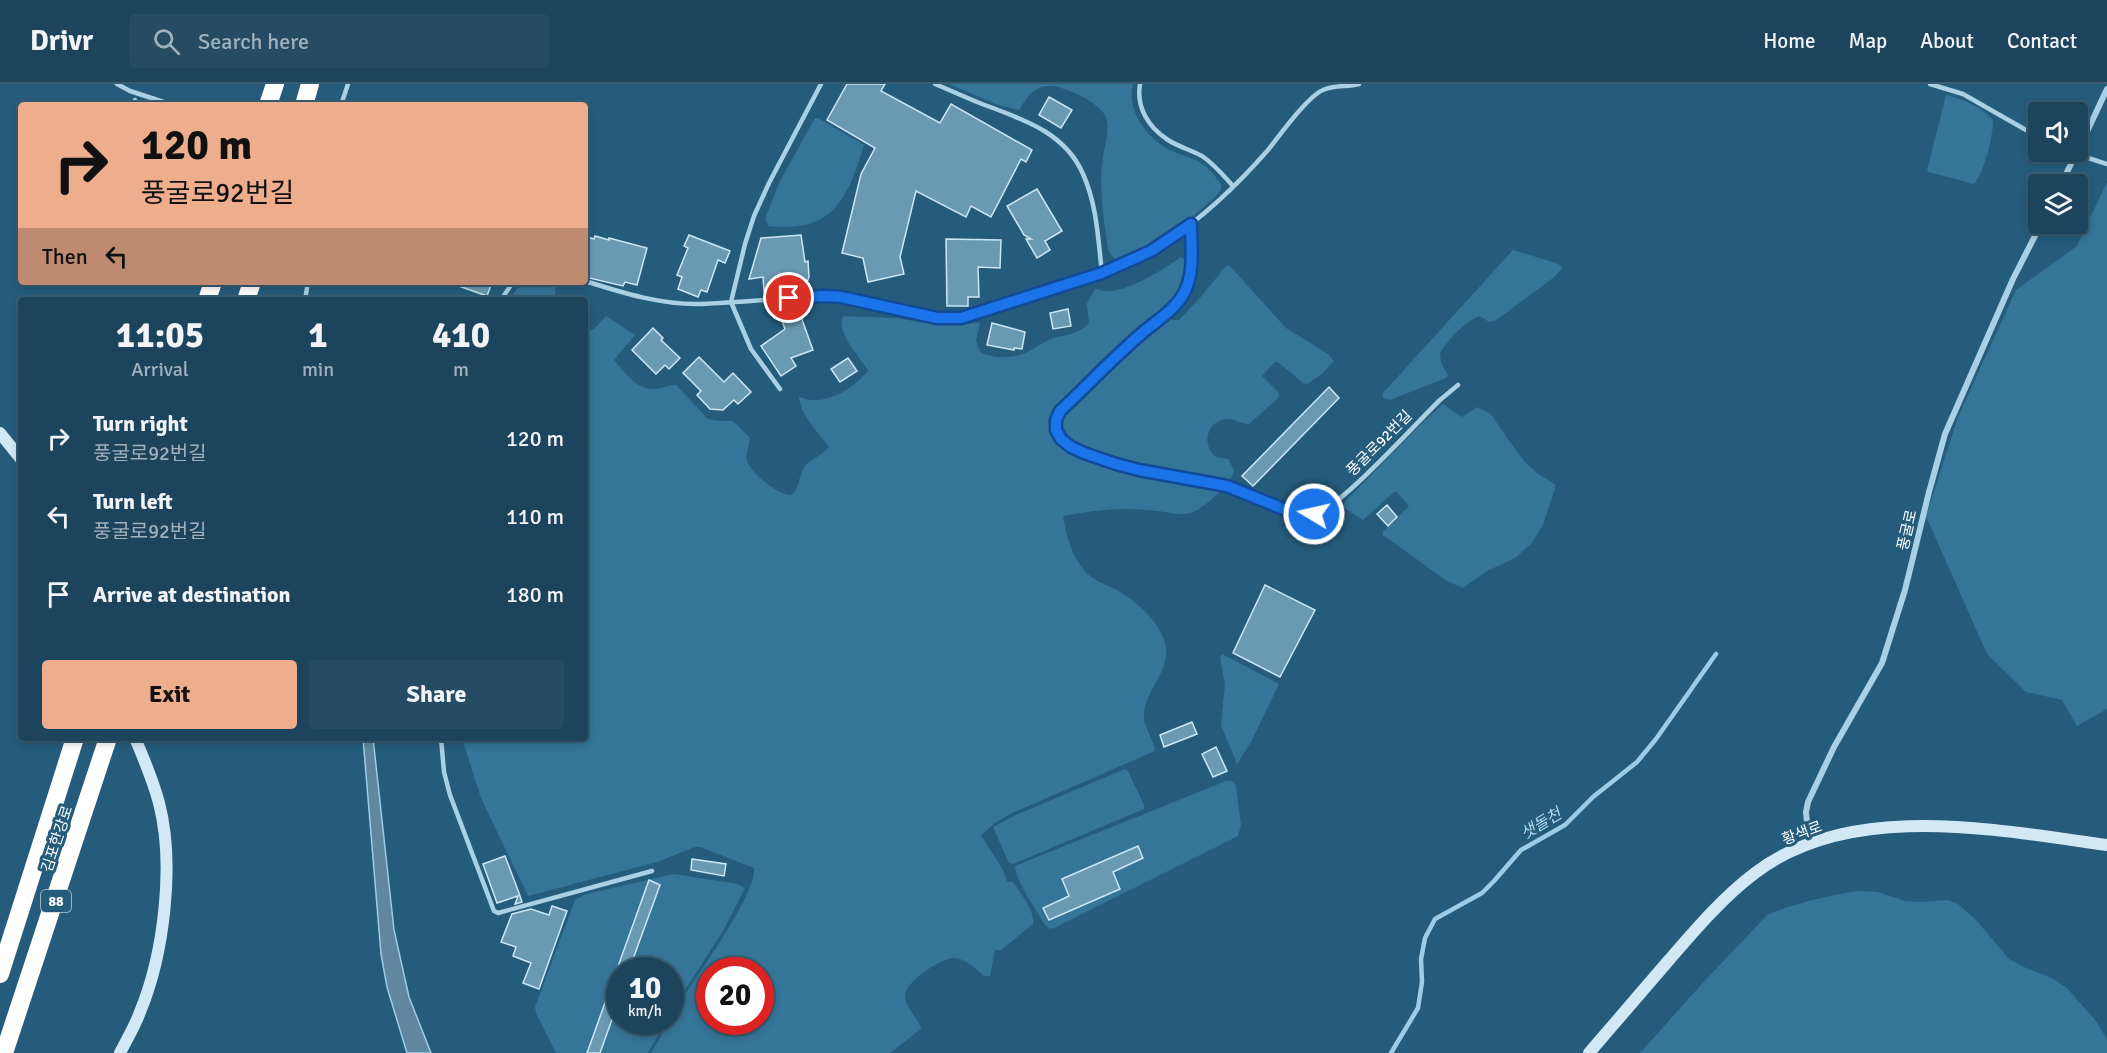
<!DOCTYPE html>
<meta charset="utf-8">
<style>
body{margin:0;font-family:Signika,"Noto Sans KR",sans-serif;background:#254c63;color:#f1f3f6;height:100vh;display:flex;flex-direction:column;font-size:22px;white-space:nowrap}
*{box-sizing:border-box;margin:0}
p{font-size:20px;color:#a0b1bc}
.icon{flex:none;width:33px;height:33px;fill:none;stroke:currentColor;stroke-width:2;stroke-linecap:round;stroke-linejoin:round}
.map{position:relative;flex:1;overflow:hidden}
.sheet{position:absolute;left:18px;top:213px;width:570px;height:444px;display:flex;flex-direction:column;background:#1c455d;border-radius:6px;box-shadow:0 3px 9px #0003,0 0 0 2px #3a5d72}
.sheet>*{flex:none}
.top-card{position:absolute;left:18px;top:18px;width:570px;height:183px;border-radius:6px;box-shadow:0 3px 9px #0003,0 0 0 2px #3a5d72;background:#eead8d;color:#111;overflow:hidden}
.fabs{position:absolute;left:2028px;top:18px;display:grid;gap:12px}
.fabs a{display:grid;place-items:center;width:60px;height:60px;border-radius:6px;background:#1c455d;box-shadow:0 3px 9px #0003,0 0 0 2px #3a5d72;font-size:30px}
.speed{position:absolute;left:606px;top:873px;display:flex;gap:12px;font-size:30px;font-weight:700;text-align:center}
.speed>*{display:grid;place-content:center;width:78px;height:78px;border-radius:50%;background:#1c455d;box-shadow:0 3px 9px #0003,0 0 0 2px #3a5d72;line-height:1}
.speed small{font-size:15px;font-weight:400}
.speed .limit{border:9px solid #d22;background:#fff;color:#111}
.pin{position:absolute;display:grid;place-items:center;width:51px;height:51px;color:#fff;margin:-26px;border:3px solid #fff;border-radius:50%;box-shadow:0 2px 6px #0007}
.me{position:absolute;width:66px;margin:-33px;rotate:279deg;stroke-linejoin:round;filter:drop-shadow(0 0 4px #0008)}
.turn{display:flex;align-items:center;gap:21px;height:126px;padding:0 24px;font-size:27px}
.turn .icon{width:78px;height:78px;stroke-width:2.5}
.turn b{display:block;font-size:42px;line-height:51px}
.then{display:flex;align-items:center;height:57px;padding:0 24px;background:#0003;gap:12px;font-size:22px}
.eta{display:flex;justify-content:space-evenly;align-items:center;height:102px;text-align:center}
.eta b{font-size:36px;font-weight:800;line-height:42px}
.cta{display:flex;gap:12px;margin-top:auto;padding:12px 24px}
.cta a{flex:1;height:69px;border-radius:6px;background:#eead8d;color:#111;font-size:24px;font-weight:800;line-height:69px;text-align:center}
.cta a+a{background:#254c63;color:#f1f3f6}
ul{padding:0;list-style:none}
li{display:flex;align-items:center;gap:18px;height:78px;padding:0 24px}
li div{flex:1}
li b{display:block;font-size:22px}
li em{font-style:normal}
header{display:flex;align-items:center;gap:36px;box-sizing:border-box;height:84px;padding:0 30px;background:#1c455d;border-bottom:2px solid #3a5d72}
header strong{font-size:28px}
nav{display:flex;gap:33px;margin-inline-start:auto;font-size:21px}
.search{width:420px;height:54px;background:#254c63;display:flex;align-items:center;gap:15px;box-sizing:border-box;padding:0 21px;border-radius:6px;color:#a0b1bc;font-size:22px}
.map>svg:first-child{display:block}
.green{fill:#357598;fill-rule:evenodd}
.water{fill:#60879f;stroke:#9dcde6;stroke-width:1.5}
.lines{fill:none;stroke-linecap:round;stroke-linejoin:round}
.stream{stroke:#9dcde6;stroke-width:4.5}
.building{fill:#6a99b4;stroke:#cce6f4;stroke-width:1.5}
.lane{stroke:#a9d0e5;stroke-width:4.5}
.street{stroke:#a9d0e5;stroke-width:6}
.secondary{stroke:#d2e8f5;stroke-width:12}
.highway{stroke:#fff;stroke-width:18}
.route-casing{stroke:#114b97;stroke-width:15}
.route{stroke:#1a73e8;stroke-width:10}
.labels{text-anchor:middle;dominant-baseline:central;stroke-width:6;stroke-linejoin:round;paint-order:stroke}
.shield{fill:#255c7c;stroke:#beced8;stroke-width:1.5}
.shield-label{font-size:14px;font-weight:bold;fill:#fff}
.street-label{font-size:15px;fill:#fff;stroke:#255c7c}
.water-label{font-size:16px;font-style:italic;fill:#b4d9ed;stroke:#255c7c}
</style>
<header>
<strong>Drivr</strong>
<div class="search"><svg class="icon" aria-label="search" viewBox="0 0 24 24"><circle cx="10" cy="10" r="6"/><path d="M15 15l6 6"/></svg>Search here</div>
<nav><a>Home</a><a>Map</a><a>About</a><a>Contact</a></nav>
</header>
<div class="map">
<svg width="2107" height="969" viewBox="0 0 2107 969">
<rect width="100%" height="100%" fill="#255c7c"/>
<g class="green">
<path d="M949 0H1133C1126 26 1146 53 1168 65 1179 71 1192 73 1202 80 1210 85 1216 93 1221 100V106C1206 125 1139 177 1115 175 1107 170 1107 159 1106 150 1102 124 1099 99 1103 72 1105 61 1111 42 1105 31 1095 16 1070 6 1054 2 1036 0 1027 13 1019 26L998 21Z"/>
<path d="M1946 11C1961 14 1983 24 1993 36 1994 48 1983 94 1973 100L1929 88 1927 86Z"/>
<path d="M815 34H818L864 61C847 116 833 149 768 142L765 135 780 97Z"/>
<path d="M2107 98V625L2077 642 2062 616 2026 608 1987 570 1926 432 1958 333 2016 206 2077 162Z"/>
<path d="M1513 166 1556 179 1561 182 1562 185 1553 194 1495 237 1489 238 1480 232C1465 237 1448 256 1440 269L1441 279 1448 291 1446 294 1390 316 1383 314V309Z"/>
<path d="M1181 173 1187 177C1186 202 1176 209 1163 227L1173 236H1179L1199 215 1226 182 1229 181 1286 244 1328 270 1334 277 1322 290 1307 300 1303 299 1279 279 1275 278 1262 292 1278 308 1279 312 1277 315 1249 340C1241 340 1234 334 1226 335 1209 337 1202 356 1212 369 1215 375 1224 373 1229 376L1234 387C1230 401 1201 428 1187 430 1174 431 1159 426 1146 426 1118 423 1090 427 1063 432 1066 451 1072 473 1085 487 1094 498 1109 501 1120 508 1138 519 1160 538 1165 559 1172 585 1147 604 1144 628 1142 642 1154 654 1155 667L1010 730 995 739 981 751 1003 786 1007 798 1012 797C1020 808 1035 826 1033 840L1001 866H995L990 892H984C976 885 967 876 956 874 943 872 905 898 905 911 905 922 915 932 920 941L921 945 890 969H651C663 950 671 933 683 914 698 890 757 809 754 784L700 763H695L657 778 528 812 481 714 462 654H585V247L594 245 606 232 635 251 614 276C624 287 636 305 652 305 661 306 668 300 676 301L708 335 720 337H733L750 354C749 362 745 369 747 377 751 389 778 411 791 411 800 405 798 394 803 385 809 375 822 372 829 363 819 349 800 331 799 313 804 314 808 316 813 316 834 317 855 302 868 287 860 272 836 250 843 232L895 234 940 241 980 239 976 256 980 268C994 276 1016 274 1030 267 1037 263 1043 258 1051 255 1065 250 1078 251 1089 239L1087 219 1095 205C1100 205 1103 208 1108 207 1130 207 1164 185 1181 173ZM710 886H760V938H710Z"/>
<path d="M528 198H555V216H509L517 205Z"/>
<path d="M1443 320 1462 333 1477 323 1491 330 1507 354 1525 378 1538 390 1556 401 1543 441 1532 459 1515 474 1487 487 1463 504 1447 497 1383 451V448L1409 422 1397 408H1394L1363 436 1344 424 1342 421 1419 342Z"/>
<path d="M1222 570 1279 600 1251 658 1237 680 1221 641 1225 600 1220 574Z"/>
<path d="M1125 685 1128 687 1144 721V725L1013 780 1009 779 993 743 1016 731Z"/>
<path d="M1226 697H1232L1236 702 1241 741 1238 752 1054 844 1050 845 1045 841C1037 827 1016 798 1015 782Z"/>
<path d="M674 790 738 800 745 804 723 847 671 928 670 886H620V938H665L648 969H556L536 929 535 923 575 816 586 810Z"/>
<path d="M1857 807 1878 808 1905 817 1920 818 1948 816 1958 820 1976 836 2009 875 2024 883 2052 894 2067 904 2096 937 2107 955V969H1640L1700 902 1767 831C1795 819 1827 812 1857 807Z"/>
</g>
<path class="water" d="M363 654H373L394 846 409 913 431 969H407L387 903 381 870Z"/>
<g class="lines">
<g class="stream">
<path d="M134 21 135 16"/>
<path d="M1391 969 1418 924 1422 898 1421 875 1425 854 1435 835 1482 809 1494 797 1521 766 1565 741 1593 713 1637 678 1656 655 1716 570"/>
</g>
</g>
<g class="building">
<path d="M847 0H885L881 7 940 39 951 20 1032 66 1026 78 1021 75 991 133 971 122 966 133 916 107 900 173 904 190 868 198 863 174 842 169 861 90 875 64 827 36Z"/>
<path d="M1049 13 1072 26 1061 44 1039 31Z"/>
<path d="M1037 105 1062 147 1045 157 1050 166 1037 174 1026 155H1031L1024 151 1007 122Z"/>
<path d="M689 151 730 167 725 179 718 176 707 208 701 206 698 213 678 205 682 193 677 191 688 164 684 162Z"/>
<path d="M801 151 805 178 808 177 809 193 805 204 764 207 763 193 749 195 761 154Z"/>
<path d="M585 152 594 155 595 152 609 156V154L647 164 637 201 625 198 623 202 585 193Z"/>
<path d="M946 155 1001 156 1000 184 978 183 979 213H968V222H947Z"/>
<path d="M453 198H484L491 201 487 212 453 200Z"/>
<path d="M1068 225 1071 242 1053 245 1050 229Z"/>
<path d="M800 230 813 266 791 274 796 282 781 292 761 262 785 245 782 237Z"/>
<path d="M992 239 1025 248 1022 265 1014 264V266L987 261Z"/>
<path d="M653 244 663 254 661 256 680 274 669 285 665 281 656 290 632 266Z"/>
<path d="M699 273 724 298 733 289 751 308 738 320 734 316 723 326 710 325 697 311 701 307 683 289Z"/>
<path d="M848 274 857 287 840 298 831 285Z"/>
<path d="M1329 303 1339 314 1253 402 1242 392Z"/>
<path d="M1387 421 1397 433 1388 442 1377 430Z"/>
<path d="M1265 501 1315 526 1280 593 1233 569Z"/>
<path d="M1192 638 1197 650 1164 663 1160 651Z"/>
<path d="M1216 663 1227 687 1213 693 1202 670Z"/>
<path d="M1138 762 1143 774 1113 788 1120 805 1049 836 1043 824 1069 812 1062 795Z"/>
<path d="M505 772 519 809 522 818 515 820 518 812 497 819 483 780Z"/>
<path d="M692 775 726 780 724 792 691 786Z"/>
<path d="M649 796 660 801 629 886H620V913L600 969H587Z"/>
<path d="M552 822 567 827 539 905 523 899 531 879 513 872 516 863 501 858 512 830 531 825 549 831Z"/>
</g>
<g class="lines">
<g class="lane">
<path d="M117 0 130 7 173 21"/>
<path d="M935 0C949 6 963 12 977 18 1018 34 1064 46 1083 90 1097 121 1098 155 1102 189"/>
<path d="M1140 0C1136 23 1148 43 1168 56 1179 63 1191 66 1202 72 1214 80 1224 92 1233 102"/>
<path d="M1930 0 1963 10 2038 53"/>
<path d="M341 21 348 0"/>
<path d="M2070 68 2107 80"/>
<path d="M1191 140C1192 161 1195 189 1184 209 1175 226 1156 237 1141 250 1113 274 1087 302 1060 327 1056 336 1054 344 1060 353 1079 382 1190 391 1225 401 1250 409 1289 437 1315 430 1340 424 1417 338 1440 316L1458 301"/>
<path d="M585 197C623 209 661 221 701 220 726 219 752 217 778 215 794 214 811 211 828 212 874 215 926 242 971 232 1035 211 1115 193 1170 155 1206 131 1239 99 1268 66 1280 51 1307 13 1323 6 1333 1 1348 3 1359 0"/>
<path d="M502 198 511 201 515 198"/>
<path d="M305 216 308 198"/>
<path d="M501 216 511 201"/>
<path d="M780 305 751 265 731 218 745 160 754 132 769 99 821 0"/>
<path d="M441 654 444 688 450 711 494 827 498 829 652 787"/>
</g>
<g class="street">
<path d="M2078 67 2107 5"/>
<path d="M2061 100 2077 68"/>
<path d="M1813 758 1807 739 1806 728 1808 718 1834 663 1882 579 1905 506 1929 408 1945 350 2013 195 2041 140"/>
</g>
<g class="secondary">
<path d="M0 349 21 375"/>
<path d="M120 969C127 955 135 942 140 928 164 870 175 780 159 719 153 696 144 675 135 654"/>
<path d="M1589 969C1616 938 1642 907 1669 876 1695 846 1722 814 1755 789 1850 716 1997 746 2107 761"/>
</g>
<g class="highway">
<path d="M268 21 275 0"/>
<path d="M304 21 310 0"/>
<path d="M207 216 213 198"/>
<path d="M246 216 252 198"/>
<path d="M0 890 75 654"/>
<path d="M4 969 108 654"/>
</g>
</g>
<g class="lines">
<defs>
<path id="route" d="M789 214 825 212 841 213 937 234H961L1102 189 1151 167 1191 140C1191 161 1195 189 1184 209 1175 226 1156 237 1141 250 1113 274 1087 302 1060 327L1056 336V346L1061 355 1071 363 1084 369 1116 380 1139 386 1227 402 1281 424 1299 430H1314"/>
</defs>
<use href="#route" class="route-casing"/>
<use href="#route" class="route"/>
</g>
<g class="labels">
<rect class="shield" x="41" y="806" width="30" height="22" rx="4.5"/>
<g class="shield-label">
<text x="56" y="817">88</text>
</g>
<g class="street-label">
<text transform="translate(1379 359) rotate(-45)">풍굴로92번길</text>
<text transform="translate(1907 446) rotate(-77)">풍굴로</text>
<text transform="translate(1802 749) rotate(-20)">황색로</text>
<text transform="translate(57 755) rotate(-72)">김포한강로</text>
</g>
<g class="water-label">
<text transform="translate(1541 740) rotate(-31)">샛돌천</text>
</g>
</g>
</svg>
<div class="fabs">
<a><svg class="icon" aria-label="sound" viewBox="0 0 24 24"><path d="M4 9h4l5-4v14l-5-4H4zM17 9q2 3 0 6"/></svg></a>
<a><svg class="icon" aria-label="layers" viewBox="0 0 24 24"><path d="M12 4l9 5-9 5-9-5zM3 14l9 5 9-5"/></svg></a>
</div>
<div class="speed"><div>10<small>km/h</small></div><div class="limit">20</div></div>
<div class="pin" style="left:789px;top:214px;background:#d93025"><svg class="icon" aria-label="arrive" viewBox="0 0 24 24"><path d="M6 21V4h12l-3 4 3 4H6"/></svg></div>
<svg class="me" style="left:1314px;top:430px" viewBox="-20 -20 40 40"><circle r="17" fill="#1a73e8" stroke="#fff" stroke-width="3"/><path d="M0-11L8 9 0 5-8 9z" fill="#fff"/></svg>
<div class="top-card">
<div class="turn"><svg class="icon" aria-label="right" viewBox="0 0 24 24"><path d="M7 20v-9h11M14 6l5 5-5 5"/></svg><div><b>120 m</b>풍굴로92번길</div></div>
<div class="then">Then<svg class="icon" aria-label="left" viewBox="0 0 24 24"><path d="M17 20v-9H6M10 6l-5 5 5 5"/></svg></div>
</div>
<section class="sheet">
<div class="eta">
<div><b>11:05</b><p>Arrival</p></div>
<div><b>1</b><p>min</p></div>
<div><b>410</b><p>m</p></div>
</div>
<ul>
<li><svg class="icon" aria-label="right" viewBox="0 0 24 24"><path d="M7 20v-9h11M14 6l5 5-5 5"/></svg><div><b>Turn right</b><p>풍굴로92번길</p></div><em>120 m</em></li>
<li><svg class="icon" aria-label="left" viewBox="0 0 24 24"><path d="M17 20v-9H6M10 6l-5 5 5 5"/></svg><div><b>Turn left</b><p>풍굴로92번길</p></div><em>110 m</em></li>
<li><svg class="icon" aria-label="arrive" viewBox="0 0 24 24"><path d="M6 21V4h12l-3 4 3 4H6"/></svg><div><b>Arrive at destination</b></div><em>180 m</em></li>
</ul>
<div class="cta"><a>Exit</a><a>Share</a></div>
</section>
</div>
